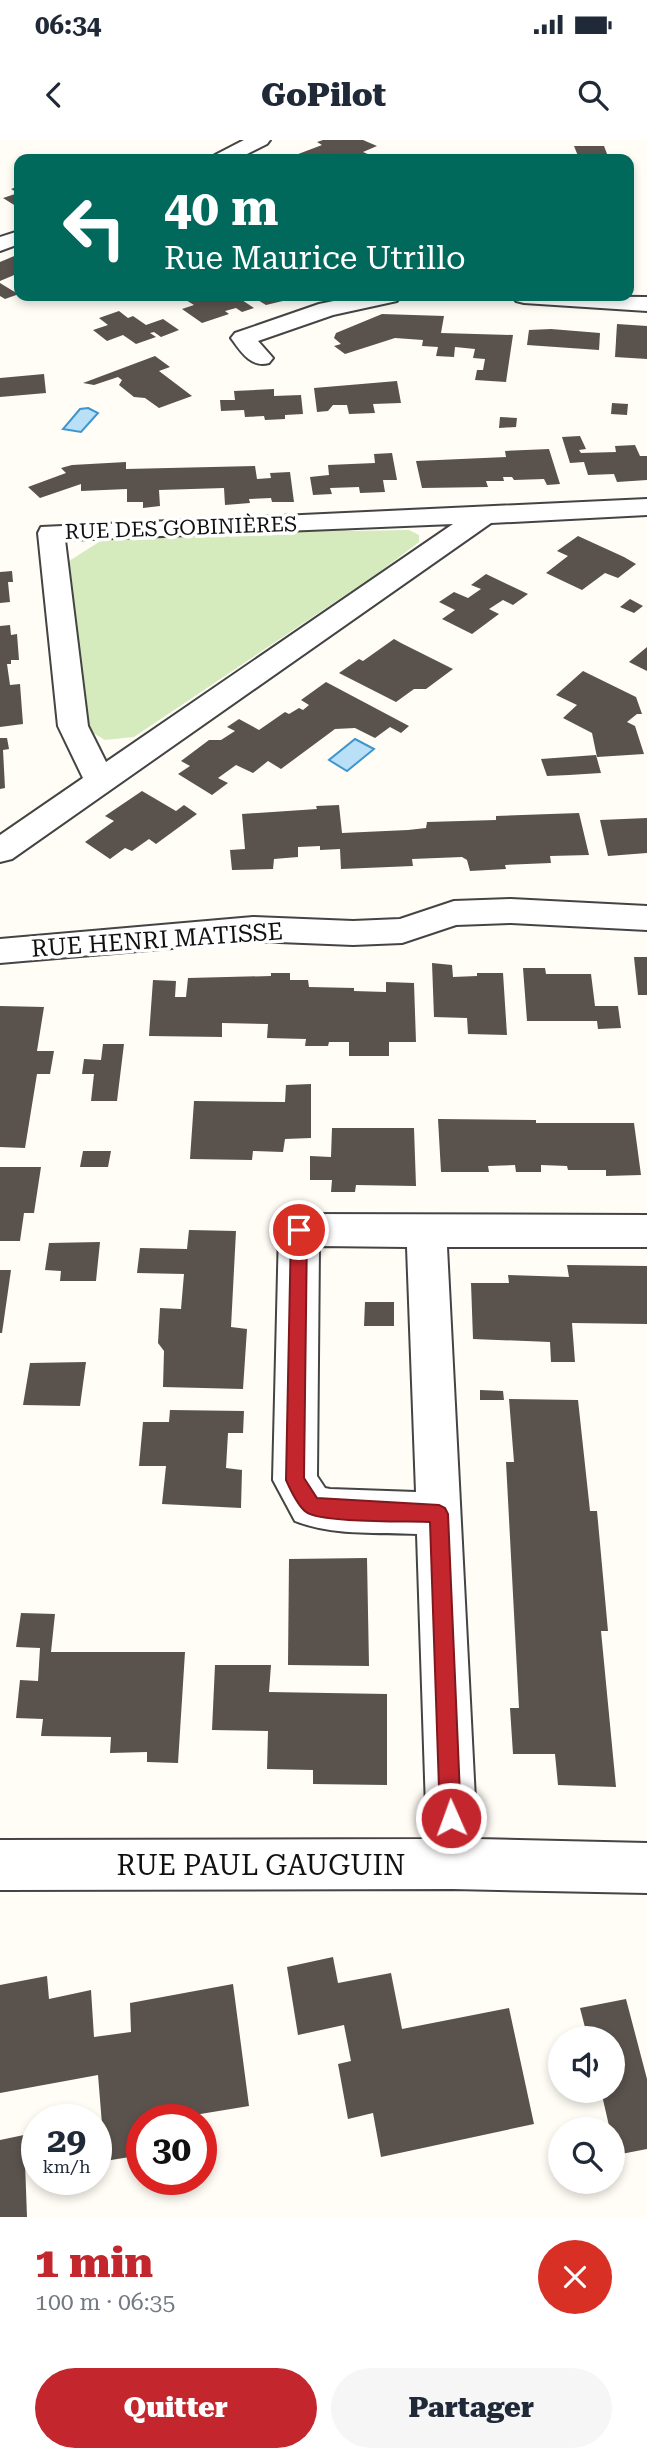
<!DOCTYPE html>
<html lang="fr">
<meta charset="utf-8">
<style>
body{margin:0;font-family:"Roboto Serif",serif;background:#f6f6f7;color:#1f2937;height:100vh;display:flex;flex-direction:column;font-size:26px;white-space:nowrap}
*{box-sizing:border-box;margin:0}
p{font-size:23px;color:#747a83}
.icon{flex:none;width:38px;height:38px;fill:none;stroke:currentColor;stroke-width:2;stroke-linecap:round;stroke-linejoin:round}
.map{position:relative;height:2077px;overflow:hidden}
.panel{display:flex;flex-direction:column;background:#fff;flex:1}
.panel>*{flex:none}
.banner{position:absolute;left:14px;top:14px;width:620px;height:147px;border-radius:14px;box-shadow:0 4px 10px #0003;background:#00695c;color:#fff;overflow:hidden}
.fabs{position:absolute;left:548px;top:1886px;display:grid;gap:14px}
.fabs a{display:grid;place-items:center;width:77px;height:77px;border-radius:50%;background:#fff;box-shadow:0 4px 10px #0003;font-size:35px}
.speed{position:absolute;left:21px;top:1964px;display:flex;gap:14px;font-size:35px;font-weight:700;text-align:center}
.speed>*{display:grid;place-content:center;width:91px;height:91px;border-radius:50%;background:#fff;box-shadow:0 4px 10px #0003;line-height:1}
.speed small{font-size:18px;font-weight:400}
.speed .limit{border:10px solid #d22;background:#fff;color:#111}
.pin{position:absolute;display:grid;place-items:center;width:60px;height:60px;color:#fff;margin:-30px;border:4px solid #fff;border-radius:50%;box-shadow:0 2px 7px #0007}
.me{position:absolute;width:77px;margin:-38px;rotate:358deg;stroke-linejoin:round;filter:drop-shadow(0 0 5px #0008)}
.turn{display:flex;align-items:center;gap:24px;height:147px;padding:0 35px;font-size:32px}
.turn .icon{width:91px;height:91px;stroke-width:2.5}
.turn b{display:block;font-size:49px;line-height:60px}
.round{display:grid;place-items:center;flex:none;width:74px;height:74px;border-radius:37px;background:#f6f6f7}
.headline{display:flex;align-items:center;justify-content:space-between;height:119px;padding:0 35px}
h1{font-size:42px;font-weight:800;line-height:52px;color:#c4262e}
.cta{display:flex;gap:14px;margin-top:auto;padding:14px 35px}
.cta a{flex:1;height:80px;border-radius:42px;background:#c4262e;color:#fff;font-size:28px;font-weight:800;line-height:80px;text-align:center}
.cta a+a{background:#f6f6f7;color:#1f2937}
.status{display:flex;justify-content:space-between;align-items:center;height:49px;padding:0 35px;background:#fff;direction:ltr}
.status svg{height:19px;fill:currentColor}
header{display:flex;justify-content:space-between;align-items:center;height:91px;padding:0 35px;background:#fff;font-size:32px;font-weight:800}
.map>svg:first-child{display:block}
.green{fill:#d5ebbd}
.water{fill:#b9e0f7;stroke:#3f96cf;stroke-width:2}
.building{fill:#5a524d}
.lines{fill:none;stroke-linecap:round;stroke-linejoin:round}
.minor-casing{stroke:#444;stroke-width:4}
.minor{fill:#fff;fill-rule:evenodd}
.route{fill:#c4262e;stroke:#7f191e;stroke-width:2}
.labels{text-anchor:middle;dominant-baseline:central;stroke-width:7;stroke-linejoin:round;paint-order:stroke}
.far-street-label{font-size:21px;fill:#111;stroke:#fff}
.street-label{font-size:24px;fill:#111;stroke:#fff}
.near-street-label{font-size:28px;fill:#111;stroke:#fff}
</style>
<div class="status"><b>06:34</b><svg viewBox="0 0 49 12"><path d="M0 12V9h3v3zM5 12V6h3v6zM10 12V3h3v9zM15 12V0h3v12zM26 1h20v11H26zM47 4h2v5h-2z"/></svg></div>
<header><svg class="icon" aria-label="back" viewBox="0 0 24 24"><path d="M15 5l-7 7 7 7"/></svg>GoPilot<svg class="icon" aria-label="search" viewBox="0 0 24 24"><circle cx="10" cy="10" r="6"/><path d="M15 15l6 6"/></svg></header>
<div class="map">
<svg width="647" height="2077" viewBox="0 0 647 2077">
<rect width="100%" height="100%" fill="#fffdf5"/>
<path class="green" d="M325 387 352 391 409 390 419 395V402L378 433 134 597 105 600 83 587 69 421 107 397Z"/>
<g class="water">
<path d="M88 268 98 273 81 292 63 289 80 269Z"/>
<path d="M355 599 374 609 347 631 329 620Z"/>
</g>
<g class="building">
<path d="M323 0H363L377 6 363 12 370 15 359 19 350 17 285 19 322 5 317 2Z"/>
<path d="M574 6H604L609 19H597L596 16H578Z"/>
<path d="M19 46V68L3 58 18 53 11 49Z"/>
<path d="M19 114V133L0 141V122Z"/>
<path d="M0 143 13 151 19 154 5 159 0 156Z"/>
<path d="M236 156 254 168 242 172 236 168 225 171 229 174 202 183 182 169 194 165 181 157 183 156Z"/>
<path d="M251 156H286L291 159 266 165Z"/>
<path d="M119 171 128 178 133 176 146 185 163 179 179 190 161 197 154 192 150 193 156 197 136 204 123 195 107 201 93 190 108 185 99 178Z"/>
<path d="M382 174 444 176 441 193 513 195 506 242 475 240 477 230H483L485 219 473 218 475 209 455 207 454 217 436 216 438 207 422 206 423 200 395 198 345 214 334 206 341 204 334 198 336 193Z"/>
<path d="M617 184 647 186V219L615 217Z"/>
<path d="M551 189 600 193 599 210 527 205 529 190Z"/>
<path d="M155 216 170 227 159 231 192 256 159 268 145 258 134 257 119 245 122 240 118 237 94 245 83 243Z"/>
<path d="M44 234 46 253 0 257V238Z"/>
<path d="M397 241 401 263 373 264 375 273 349 274 347 265H333L328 271 317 272 314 248Z"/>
<path d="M274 249V256L301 255 303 274 285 275V279L265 280 264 276 245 277 244 270 221 271 220 260H235L234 251Z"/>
<path d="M612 263 628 264 627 275 611 274Z"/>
<path d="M500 277 517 278 516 287 499 288Z"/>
<path d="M580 296 586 309 579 310 581 313 616 312 615 306 635 305 640 316H647V340L617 342 614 334 588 335 584 322 570 323 562 297Z"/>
<path d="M549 309 560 344 547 345 544 339 514 340 512 337H503L504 341H486L488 347 422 348 416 321 506 317 505 311Z"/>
<path d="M392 313 397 340H383L385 352 360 353 359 347 330 348 332 354 313 355 310 337 329 335 328 325 375 323 374 314Z"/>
<path d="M126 322V329L255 326 257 339 271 338 270 333 290 332 294 362H272L271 358 249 359 250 363 225 365 224 348 159 350 160 366 143 368V362H127V349L81 351V344L40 358 28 347 66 333 61 328 72 325Z"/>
<path d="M578 396 624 417 636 424 618 438 605 433 582 450 546 433 568 416 557 411Z"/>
<path d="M12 431 13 442H8L10 462 0 463V432Z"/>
<path d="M486 434 528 454 513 465 503 460 489 469 499 474 472 494 442 479 455 470 439 462 454 452 468 458 481 449 471 445Z"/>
<path d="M630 459 643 466 634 473 620 467Z"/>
<path d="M10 485 11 495 17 494 19 520H11V524H7L10 545 20 544 23 584 0 587V486Z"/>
<path d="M394 499 401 503 453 529 426 549H414L396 562 339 533 359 519 363 521Z"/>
<path d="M647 507V531L629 522Z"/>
<path d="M583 531 636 557 642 574H637L627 582 635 586 644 614 597 617 592 593 563 578 577 565 556 555Z"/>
<path d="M326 542 409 586 401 593 390 587 375 598 355 588 335 589 281 629 268 621 253 633 236 625 218 638 228 643 212 655 178 634 190 626 181 621 209 600H221L235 591 227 587 239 579 259 590 285 572 289 574 299 568 303 570 309 565 301 560Z"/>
<path d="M0 598H7L9 609 3 610 5 648 0 649Z"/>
<path d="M596 615 601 633 569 635 547 636 541 619Z"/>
<path d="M142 651 176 671 184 665 197 674 156 704 149 699 132 711 125 708 110 719 85 702 114 681 105 676Z"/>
<path d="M339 665 342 693 408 690 426 688 427 682 496 680V676L579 673 589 715 550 716 551 723 505 725 506 729 470 731 467 720 462 717 412 719 413 726 341 729 340 709 320 710V706L298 707V717L274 719 273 729 232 730 230 710 245 709 242 674 317 669 316 666Z"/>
<path d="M647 678V713L608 716 600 680Z"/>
<path d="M634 817H647V855H638Z"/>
<path d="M432 823 452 825 453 837 477 836V833H503L507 895 468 894 467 878 434 877Z"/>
<path d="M523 828H545L546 834H591L595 866H618L621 888 598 889 597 881H527Z"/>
<path d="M271 833H290V840H308L309 847 354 848V851L386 852V842L414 843 416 902H389V916H349V902H329L328 906H305L306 899 267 898 268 884 222 883V897L149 896 153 840 176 841 175 857H186L188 838 271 836Z"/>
<path d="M0 866 44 867 37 911H54L50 934H37L25 1008 0 1007Z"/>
<path d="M103 904H124L117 961H91L94 934H82L84 919 101 920Z"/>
<path d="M311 944V998L285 999 283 1012 253 1011 252 1020 190 1019 194 961 285 962 286 945Z"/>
<path d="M438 979 536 980V983H634L641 1035 606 1036V1030H568L567 1026 541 1025V1032H516L515 1025 488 1026 489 1032H441Z"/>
<path d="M332 988H414L416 1046 356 1045 355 1052H331L332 1040H310V1016L331 1017Z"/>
<path d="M83 1011H111L108 1027H80Z"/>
<path d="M0 1027H41L34 1073H24L20 1101H0Z"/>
<path d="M189 1090 236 1091 231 1187 247 1189 243 1249 163 1247 164 1211 158 1203 160 1168 181 1169 184 1134 137 1133 140 1108 187 1109Z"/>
<path d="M100 1102 96 1141H60L61 1131 45 1130 49 1103Z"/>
<path d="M567 1125 647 1126V1184L572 1183 575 1222H551L550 1202 473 1199 471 1143H509L508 1135 569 1137Z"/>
<path d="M0 1130H11L2 1193H0Z"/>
<path d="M365 1162H394V1186H364Z"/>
<path d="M86 1222 80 1266 23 1265 30 1223Z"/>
<path d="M480 1250 503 1251 504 1260H480Z"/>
<path d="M509 1259 578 1260 590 1371H597L608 1491H601L616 1647 558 1645 555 1614H513L510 1568H519L506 1322H514Z"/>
<path d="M170 1270 244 1271 243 1293H228L226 1328 242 1330 241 1368 162 1364 166 1326H139L143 1282H169Z"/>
<path d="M367 1418 369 1526 288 1525 289 1419Z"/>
<path d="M21 1473 55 1474 51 1512H185L178 1623 147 1622V1612L110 1613 111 1597 41 1596 43 1579 16 1578 20 1540 38 1541 40 1508 16 1507Z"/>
<path d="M215 1525H271L269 1552 387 1554V1645L313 1644V1630L267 1629 268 1591 212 1590Z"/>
<path d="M333 1817 338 1843 391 1833 402 1889 509 1868 534 1984 381 2017 373 1973 348 1979 338 1924 351 1921 344 1885 298 1895 287 1827Z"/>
<path d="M47 1836 49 1859 91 1850 94 1897 131 1892 130 1863 233 1844 249 1966 170 1979H142V2015L105 2021 98 1935 0 1953V1845Z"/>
<path d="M626 1859 647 1939V2009L616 2015 612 1990H610L601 1951H612V1899H588L580 1868Z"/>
<path d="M24 1995 27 2077H0V2000Z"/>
</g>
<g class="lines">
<defs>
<g id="minor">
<path d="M244 0H270L267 4 237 19H212L215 15Z"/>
<path d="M19 91V104L0 111V97Z"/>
<path d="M358 156H400L397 161 333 175 258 201 273 218 269 223C251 228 241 212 231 198L235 193 319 164Z"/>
<path d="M513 156 647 157V171L524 163 516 161Z"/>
<path d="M647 359V375L491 383 12 719 0 722V695L83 638 58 586 38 393 41 387ZM453 384 106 622 88 586 65 400Z"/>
<path d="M511 759 647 766V790L511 783 456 785 402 803 353 805 253 801 0 823V799L253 777 353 781 400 779 454 761Z"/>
<path d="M299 1074 647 1075V1107H447L477 1699 647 1703V1753L453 1749 0 1750V1700L427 1699 417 1394C376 1392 334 1396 295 1381L273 1340 279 1090 285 1078ZM319 1106 407 1107 416 1352 330 1349 325 1348 317 1336Z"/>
</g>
</defs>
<use href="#minor" class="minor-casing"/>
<use href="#minor" class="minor"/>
</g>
<path class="route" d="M299 1083 305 1085 307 1090 304 1338 317 1358 439 1365 445 1368 448 1374 461 1678 458 1685 451 1688 443 1685 440 1678 430 1382C407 1381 321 1383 306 1372 298 1366 290 1349 286 1340L291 1090 293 1085Z"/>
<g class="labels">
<g class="far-street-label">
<text transform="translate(181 388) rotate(-2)">RUE DES GOBINIÈRES</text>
</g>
<g class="street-label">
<text transform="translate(157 800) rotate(-4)">RUE HENRI MATISSE</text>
</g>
<g class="near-street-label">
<text x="261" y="1725">RUE PAUL GAUGUIN</text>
</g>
</g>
</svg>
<div class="fabs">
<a><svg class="icon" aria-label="sound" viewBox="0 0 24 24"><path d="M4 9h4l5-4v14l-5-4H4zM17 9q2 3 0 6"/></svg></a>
<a><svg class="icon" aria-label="search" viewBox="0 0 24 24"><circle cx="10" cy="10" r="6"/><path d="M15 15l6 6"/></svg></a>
</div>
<div class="speed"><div>29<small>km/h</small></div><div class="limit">30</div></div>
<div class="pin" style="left:299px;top:1090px;background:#d93025"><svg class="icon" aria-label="arrive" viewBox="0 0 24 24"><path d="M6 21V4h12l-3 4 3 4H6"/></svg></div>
<svg class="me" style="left:451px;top:1678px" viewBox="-20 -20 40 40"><circle r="17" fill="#c4262e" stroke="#fff" stroke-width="3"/><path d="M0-11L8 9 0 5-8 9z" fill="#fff"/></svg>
<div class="banner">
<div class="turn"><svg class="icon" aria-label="left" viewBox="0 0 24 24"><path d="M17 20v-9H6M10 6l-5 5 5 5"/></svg><div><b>40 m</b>Rue Maurice Utrillo</div></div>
</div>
</div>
<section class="panel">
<div class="headline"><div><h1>1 min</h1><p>100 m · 06:35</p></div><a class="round" style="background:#d93025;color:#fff"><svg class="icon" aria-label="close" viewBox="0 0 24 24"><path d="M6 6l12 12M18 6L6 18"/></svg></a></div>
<div class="cta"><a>Quitter</a><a>Partager</a></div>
</section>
